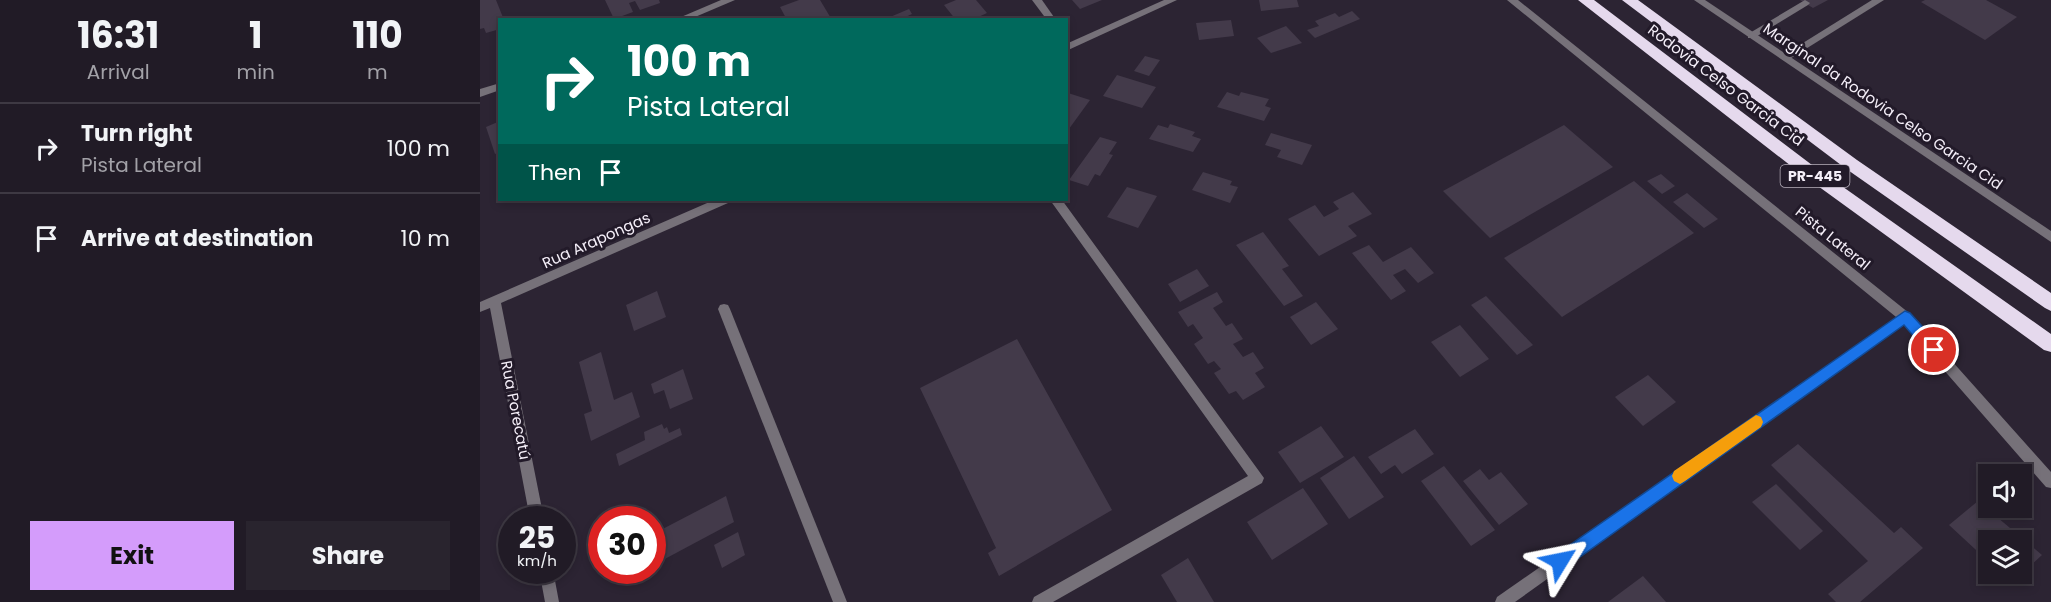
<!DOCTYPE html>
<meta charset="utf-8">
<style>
body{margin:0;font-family:Poppins,sans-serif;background:#29242e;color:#f1f3f6;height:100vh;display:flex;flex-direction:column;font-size:22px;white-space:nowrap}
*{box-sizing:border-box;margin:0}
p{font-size:20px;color:#a2a1a7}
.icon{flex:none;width:33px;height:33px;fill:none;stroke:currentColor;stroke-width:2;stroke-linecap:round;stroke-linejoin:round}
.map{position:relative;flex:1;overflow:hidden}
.sheet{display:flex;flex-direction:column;background:#211b26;width:480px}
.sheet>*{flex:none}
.top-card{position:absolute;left:18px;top:18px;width:570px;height:183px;border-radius:0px;box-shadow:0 3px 9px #0003,0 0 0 2px #3e3943;background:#00695c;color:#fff;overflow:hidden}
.controls{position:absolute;left:1498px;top:464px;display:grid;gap:12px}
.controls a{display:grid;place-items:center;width:54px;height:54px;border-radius:0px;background:#211b26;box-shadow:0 3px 9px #0003,0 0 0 2px #3e3943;font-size:30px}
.speed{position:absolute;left:18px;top:506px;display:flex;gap:12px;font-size:30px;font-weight:700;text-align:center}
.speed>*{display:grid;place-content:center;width:78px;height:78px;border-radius:50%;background:#211b26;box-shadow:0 3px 9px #0003,0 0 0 2px #3e3943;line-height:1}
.speed small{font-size:15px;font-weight:400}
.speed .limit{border:9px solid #d22;background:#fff;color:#111}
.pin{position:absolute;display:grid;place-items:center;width:51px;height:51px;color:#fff;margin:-26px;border:3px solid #fff;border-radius:50%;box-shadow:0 2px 6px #0007}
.me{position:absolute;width:66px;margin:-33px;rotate:55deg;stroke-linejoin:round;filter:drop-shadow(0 0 4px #0008)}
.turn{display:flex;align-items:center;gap:21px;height:126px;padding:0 30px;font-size:27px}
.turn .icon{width:78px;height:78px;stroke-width:2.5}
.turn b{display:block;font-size:42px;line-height:51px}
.then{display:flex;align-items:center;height:57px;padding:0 30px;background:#0003;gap:12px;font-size:22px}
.eta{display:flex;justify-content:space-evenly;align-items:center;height:102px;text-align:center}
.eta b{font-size:36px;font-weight:700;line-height:42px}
.action{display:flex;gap:12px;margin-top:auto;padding:12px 30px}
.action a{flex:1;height:69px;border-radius:0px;background:#d49cfb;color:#111;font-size:24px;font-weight:700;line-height:69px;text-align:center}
.action a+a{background:#29242e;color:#f1f3f6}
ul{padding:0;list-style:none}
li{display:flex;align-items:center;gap:18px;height:90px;padding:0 30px;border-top:2px solid #3e3943}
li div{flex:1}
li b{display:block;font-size:22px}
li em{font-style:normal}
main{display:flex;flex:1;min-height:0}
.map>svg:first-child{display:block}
.building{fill:#433a4a}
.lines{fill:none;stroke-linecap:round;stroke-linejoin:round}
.service{fill:#767179;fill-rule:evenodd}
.minor{fill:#767179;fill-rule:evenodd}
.tertiary{fill:#767179;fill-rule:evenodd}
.motorway{fill:#e5d9ed;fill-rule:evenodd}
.route{fill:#1a73e8;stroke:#114b97;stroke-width:1.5}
.slow{fill:#f59e0b}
.labels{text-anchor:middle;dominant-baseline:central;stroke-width:6;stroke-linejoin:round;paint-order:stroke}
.shield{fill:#221a29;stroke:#b6afbb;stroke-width:1.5}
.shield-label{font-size:14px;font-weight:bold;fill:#f5eff9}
.street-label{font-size:15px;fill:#f5eff9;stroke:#221a29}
</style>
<main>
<section class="sheet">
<div class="eta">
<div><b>16:31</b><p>Arrival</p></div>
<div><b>1</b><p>min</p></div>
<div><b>110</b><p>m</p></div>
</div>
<ul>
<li><svg class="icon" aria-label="right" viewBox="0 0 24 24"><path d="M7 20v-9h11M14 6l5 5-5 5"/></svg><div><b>Turn right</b><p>Pista Lateral</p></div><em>100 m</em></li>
<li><svg class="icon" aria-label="arrive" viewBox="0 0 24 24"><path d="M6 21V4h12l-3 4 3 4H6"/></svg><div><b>Arrive at destination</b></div><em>10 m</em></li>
</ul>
<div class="action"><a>Exit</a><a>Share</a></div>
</section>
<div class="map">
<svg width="1571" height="602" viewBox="0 0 1571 602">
<rect width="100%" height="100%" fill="#2c2433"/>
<g class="building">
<path d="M0 0H16L24 20H20V29L6 33 4 28 0 29Z"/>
<path d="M125 0H179L180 3 160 10 155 1 149 3 153 12 134 19Z"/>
<path d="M319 0H340L352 20H307L300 7Z"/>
<path d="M476 0H496L507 13 492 20H476L464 5Z"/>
<path d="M592 0H622L600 9Z"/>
<path d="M779 0H817L819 7 781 11Z"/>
<path d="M1320 0H1348L1333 8Z"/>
<path d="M1445 0H1506L1537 17 1505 40 1441 2Z"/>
<path d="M429 9 432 14 419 20H403Z"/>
<path d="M872 11 880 19 835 38 827 30 839 26 835 21 855 13 859 17Z"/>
<path d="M751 20 754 36 719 40 716 23Z"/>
<path d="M806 26 822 43 791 53 777 38Z"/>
<path d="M665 56 680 60 669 76 654 71Z"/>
<path d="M637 75 676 87 662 108 623 96Z"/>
<path d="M747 92 759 96 761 92 789 99 785 106 791 108 784 121 737 107Z"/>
<path d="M588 93 610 100 586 133V96Z"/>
<path d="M20 121V152L15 154 6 127Z"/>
<path d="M690 124 715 132 712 136 721 139 713 152 669 139 678 125 688 128Z"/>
<path d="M1084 125 1133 167 1010 238 963 191Z"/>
<path d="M791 133 832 145 822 165 797 157 801 150 785 145Z"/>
<path d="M620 137 637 142 629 154 633 155 620 176 615 174 608 186 589 180Z"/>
<path d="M723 172 752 181 750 185 758 187 750 203 712 190Z"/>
<path d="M1181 174 1195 186 1182 194 1167 181Z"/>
<path d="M1154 181 1214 233 1082 317 1024 258Z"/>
<path d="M647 187 677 196 658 228 627 217Z"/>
<path d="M873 192 892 214 868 226 877 236 839 256 808 219 835 205 844 217 859 209 853 202Z"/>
<path d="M1207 193 1238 219 1224 228 1193 202Z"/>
<path d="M783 232 809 266 802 269 823 296 804 306 756 245Z"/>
<path d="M889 245 903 262 931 247 954 273 938 283 925 269 913 275 926 291 911 300 872 253Z"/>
<path d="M717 269 729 286 700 302 688 284Z"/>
<path d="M177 291 186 317 154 331 146 305Z"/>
<path d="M737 292 743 302 733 308 746 326 752 323 763 339 753 344 763 357 773 352 784 368 775 373 785 387 763 400 756 391 749 394 734 373 741 369 734 361 728 364 714 344 723 338 713 324 708 327 698 312Z"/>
<path d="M1006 296 1053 345 1037 355 991 305Z"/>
<path d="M836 302 858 329 831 345 810 317Z"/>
<path d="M980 325 1009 359 980 377 951 342Z"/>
<path d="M537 339 632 510 519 576 508 553 516 548 440 388Z"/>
<path d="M121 352 134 400 152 392 160 417 111 441 104 414 112 411 99 362Z"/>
<path d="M203 369 213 399 190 409 184 390 174 394 171 384Z"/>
<path d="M1168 375 1196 402 1163 426 1135 397Z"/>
<path d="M182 424 184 429 187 427 189 433 200 428 202 435 139 466 136 454 165 440 164 432Z"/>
<path d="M841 426 864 457 820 483 798 452Z"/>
<path d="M935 429 954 454 922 474 915 465 901 474 888 457Z"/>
<path d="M1318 444 1414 533 1421 527 1443 548 1380 602H1356L1348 594 1388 561 1291 465Z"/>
<path d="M874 456 904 497 869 519 840 478Z"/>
<path d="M964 466 1015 530 991 546 941 481Z"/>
<path d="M1000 469 1009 480 1021 472 1048 504 1019 525 983 481Z"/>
<path d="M1296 484 1343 531 1320 550 1272 502Z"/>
<path d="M823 488 848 524 792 560 767 522Z"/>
<path d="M246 496 254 522 181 561 173 534Z"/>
<path d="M1498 501 1562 555 1532 583 1521 573H1542V540H1509V562L1469 525Z"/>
<path d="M258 532 265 555 242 568 234 545Z"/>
<path d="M708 558 734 602H697L681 575Z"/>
<path d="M1163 576 1186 602H1128Z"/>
</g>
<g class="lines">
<g class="service">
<path d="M1325 0 1330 3 1328 5 1274 38H1268V34Z"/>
<path d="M1392 0H1404L1308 60H1302V56Z"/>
</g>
<g class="minor">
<path d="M241 0H255L208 20H194Z"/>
<path d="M552 0H562L576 20H567Z"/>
<path d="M684 0H697L586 51V44Z"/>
<path d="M20 83V90L0 97V89Z"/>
<path d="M234 200H250L248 203 21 303 64 519H50L10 308 0 312V302Z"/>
<path d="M570 200H582L784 478 782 483 573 602H552L554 597 768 476Z"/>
<path d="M244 304 248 305 250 309 367 602H353L238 309 240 305Z"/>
<path d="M1425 312 1429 313 1431 317 1429 321 1035 602H1015L1017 597Z"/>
<path d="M59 570H73L79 602H65Z"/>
</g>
<g class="tertiary">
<path d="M1027 0H1038L1429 313 1571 472V488L1566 487 1421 321Z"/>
<path d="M1214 0H1225L1571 231V242Z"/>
</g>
<g class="motorway">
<path d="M1098 0H1114L1332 165 1571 334V352L1564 350 1320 173Z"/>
<path d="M1142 0H1158L1377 160 1571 293V311L1565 308 1365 168Z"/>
</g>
</g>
<path class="route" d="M1425 311 1430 313 1459 345 1461 350 1459 354 1454 356 1449 354 1424 325 1086 567 1080 569 1074 567 1072 561 1074 556Z"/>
<path class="slow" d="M1276 415 1281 417 1283 422 1281 427 1205 481 1200 484 1194 481 1192 476 1194 471Z"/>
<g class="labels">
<rect class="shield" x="1300.5" y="165" width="69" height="22" rx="4.5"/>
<g class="shield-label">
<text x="1335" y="176">PR-445</text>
</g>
<g class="street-label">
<text transform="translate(1246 85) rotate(37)">Rodovia Celso Garcia Cid</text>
<text transform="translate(1403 106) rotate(34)">Marginal da Rodovia Celso Garcia Cid</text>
<text transform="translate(1353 238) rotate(39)">Pista Lateral</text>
<text transform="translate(116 240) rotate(-24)">Rua Arapongas</text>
<text transform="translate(36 410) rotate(79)">Rua Porecatú</text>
</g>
</g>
</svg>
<div class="controls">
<a><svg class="icon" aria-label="sound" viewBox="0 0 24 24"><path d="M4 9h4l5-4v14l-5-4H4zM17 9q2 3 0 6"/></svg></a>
<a><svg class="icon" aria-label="layers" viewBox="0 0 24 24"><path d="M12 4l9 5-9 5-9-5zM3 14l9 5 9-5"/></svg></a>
</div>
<div class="speed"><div>25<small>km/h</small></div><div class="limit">30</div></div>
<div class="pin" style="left:1454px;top:350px;background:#d93025"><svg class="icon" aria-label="arrive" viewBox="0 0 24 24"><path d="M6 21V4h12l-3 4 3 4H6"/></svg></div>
<svg class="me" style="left:1080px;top:561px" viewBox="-20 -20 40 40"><path d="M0-17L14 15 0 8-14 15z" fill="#1a73e8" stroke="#fff" stroke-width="4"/></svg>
<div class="top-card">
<div class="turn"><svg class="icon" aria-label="right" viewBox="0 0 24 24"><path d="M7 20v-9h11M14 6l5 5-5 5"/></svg><div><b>100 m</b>Pista Lateral</div></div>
<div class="then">Then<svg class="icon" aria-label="arrive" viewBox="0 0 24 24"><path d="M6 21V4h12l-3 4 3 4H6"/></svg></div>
</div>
</div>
</main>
